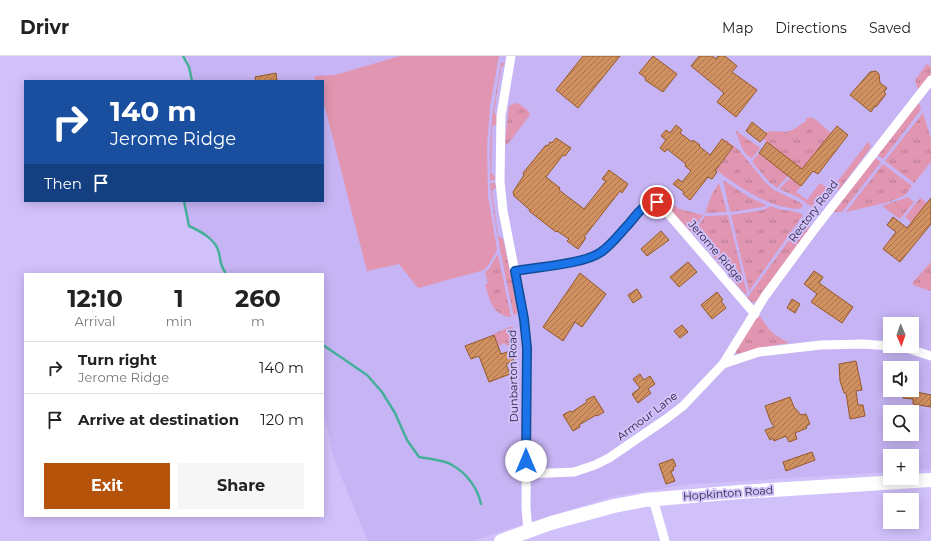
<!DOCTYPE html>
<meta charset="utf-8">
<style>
body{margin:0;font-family:Montserrat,sans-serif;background:#f6f6f6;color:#222;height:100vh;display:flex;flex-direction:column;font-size:15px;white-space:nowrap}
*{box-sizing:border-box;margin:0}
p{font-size:13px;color:#767676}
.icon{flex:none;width:22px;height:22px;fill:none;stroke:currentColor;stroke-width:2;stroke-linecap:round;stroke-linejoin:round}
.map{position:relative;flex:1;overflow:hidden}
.panel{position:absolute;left:24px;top:217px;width:300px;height:244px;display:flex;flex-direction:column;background:#fff;border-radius:0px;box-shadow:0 2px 10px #0003}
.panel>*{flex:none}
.top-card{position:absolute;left:24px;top:24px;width:300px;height:122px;border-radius:0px;box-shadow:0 2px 10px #0003;background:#1a4fa0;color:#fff;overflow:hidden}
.needle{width:26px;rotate:178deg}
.tools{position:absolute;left:883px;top:261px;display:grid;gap:8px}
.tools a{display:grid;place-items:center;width:36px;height:36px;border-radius:0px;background:#fff;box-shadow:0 2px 10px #0003;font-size:20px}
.pin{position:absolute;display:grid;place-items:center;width:34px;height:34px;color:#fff;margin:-17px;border:2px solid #fff;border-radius:50%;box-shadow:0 1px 4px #0007}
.me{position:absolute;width:44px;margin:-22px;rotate:0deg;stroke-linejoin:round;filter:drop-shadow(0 0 3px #0008)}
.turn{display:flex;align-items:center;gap:14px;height:84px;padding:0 20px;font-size:18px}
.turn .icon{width:52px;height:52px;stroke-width:2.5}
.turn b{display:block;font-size:28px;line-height:34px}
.then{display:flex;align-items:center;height:38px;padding:0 20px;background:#0003;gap:8px;font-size:15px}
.eta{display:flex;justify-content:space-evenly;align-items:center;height:68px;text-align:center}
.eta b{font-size:24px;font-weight:700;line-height:28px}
.button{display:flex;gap:8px;margin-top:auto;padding:8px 20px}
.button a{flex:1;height:46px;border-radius:0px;background:#b45309;color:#fff;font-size:16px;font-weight:700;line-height:46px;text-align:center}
.button a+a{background:#f6f6f6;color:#222}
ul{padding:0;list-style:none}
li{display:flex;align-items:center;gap:12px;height:52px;padding:0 20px;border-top:1px solid #e0e0e0}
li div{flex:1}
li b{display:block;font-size:15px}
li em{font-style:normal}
header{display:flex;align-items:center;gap:24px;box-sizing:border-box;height:56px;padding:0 20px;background:#fff;border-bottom:1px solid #e0e0e0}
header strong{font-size:19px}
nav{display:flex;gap:22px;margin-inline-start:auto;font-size:14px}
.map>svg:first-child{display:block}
.built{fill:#c6b4f4;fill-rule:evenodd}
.grass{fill:url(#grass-tufts)}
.pitch{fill:#e195b0}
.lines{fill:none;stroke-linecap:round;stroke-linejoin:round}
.stream{stroke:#46af99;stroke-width:2.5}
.building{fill:url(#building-hatch);stroke:#955825}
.minor{stroke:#fff;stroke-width:9}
.primary{stroke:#fff;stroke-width:14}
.route-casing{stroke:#114b97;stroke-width:10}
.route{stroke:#1a73e8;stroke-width:7}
.labels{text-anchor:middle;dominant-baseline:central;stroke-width:4;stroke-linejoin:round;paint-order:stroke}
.street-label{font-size:11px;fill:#281f3b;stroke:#d1c1fb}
</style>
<header>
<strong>Drivr</strong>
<nav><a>Map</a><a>Directions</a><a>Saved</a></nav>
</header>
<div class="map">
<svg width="931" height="485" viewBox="0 0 931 485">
<defs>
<pattern id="grass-tufts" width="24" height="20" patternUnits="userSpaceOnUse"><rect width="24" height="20" fill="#e195b0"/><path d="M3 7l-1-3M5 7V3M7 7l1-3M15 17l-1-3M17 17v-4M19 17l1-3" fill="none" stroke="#b67990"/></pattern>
<pattern id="building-hatch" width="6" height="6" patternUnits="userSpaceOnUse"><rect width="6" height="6" fill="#d0905f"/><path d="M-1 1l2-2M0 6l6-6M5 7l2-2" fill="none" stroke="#a97550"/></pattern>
</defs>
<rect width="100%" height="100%" fill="#d1c1fb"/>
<path class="built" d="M185 0H931V413L912 415V400H890V416L692 428 614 440 502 475 474 485H368L335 406 323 355V218H226L220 210 219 195 208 180 189 170 184 145H323V25H192L188 3ZM890 268H912V290H890ZM890 312H912V334H890ZM890 356H912V378H890Z"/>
<g class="grass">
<path d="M501 7H506L501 12 494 56 497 61V67L492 71 491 117 495 120V124H490V90L492 61Z"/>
<path d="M927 8 931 11V18L918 33 915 24Z"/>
<path d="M918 46 921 52 920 55 883 103 876 98Z"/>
<path d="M514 47C520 47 529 54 530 59L507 89 505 87 509 50Z"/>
<path d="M923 57 931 83V106L914 127 885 105Z"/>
<path d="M810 61 816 64 831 77 802 113 763 83 767 78 765 77C771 74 778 76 785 76 793 75 800 69 806 65V63Z"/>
<path d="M735 74 760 92 752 102C741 98 740 83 735 74Z"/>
<path d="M726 84 739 94 765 126 774 134 801 147 803 149 801 152C796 154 794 152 789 152 761 147 738 130 716 114L733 92 724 85Z"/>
<path d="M868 86 871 90V91L839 134 834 130Z"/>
<path d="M759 97 788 120 777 132 769 126 753 107V104Z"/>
<path d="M874 101 881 106 842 156H833Z"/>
<path d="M883 108 912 130 905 139 889 146 846 156Z"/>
<path d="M790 122 801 130 796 136 807 144 820 127 827 132 812 151 798 141 779 133Z"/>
<path d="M723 124 749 141 766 149 763 151 730 156Z"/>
<path d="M490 127H495L496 131 492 135 498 180 503 183 518 253 517 257 514 260C504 215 495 173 490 127Z"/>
<path d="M719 127 727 156 705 157 712 138Z"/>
<path d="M908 141 914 146 900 163 882 150Z"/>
<path d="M920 142 927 147 912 167 905 161Z"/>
<path d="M665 144 679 153 703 159 691 176 663 146Z"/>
<path d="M771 150C781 156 794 153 803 159L749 235 731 159 763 154Z"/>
<path d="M728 159 747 237 745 238 693 177 705 160Z"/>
<path d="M807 161 809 173 757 245 753 247 747 242 800 169Z"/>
<path d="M497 199H498L511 261C493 260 489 243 485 228L488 227 485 216 489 213Z"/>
<path d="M931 206V235L913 229V226Z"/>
<path d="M758 260H760C771 277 771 277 789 287L763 291 737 298 735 294Z"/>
<path d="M509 271H513L514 287 507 290 504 287 499 290 494 278Z"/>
</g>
<path class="pitch" d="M400 0H499L490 50 487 89 488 140 497 194 489 208 484 214 418 232 399 208 367 215 323 44V25H316L314 20 335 19Z"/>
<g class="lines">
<g class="stream">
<path d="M183 0 189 11 192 25"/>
<path d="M184 145 189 170C200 175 216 183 219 197 221 207 220 208 226 218"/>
<path d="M323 289 367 319 382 336 395 357 407 384 419 401C428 403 445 404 452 409 467 417 478 433 481 448"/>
</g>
</g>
<g class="building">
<path d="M583 0H620L578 52 556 34Z"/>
<path d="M653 0 677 18 663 36 645 24 646 22 639 17Z"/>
<path d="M699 0H712L716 3 718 0H725L737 10 732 16 757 34 736 61 717 46 724 37 691 10Z"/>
<path d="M876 15 879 18 880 27 887 32 884 36 886 38 876 51 875 50 871 56 850 39 870 16Z"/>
<path d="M276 17 277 24 256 25 255 21Z"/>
<path d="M752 66 767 78 760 86 746 75Z"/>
<path d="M676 69 682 74 680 77 692 86 693 84 700 89 699 90 710 99 722 83 733 91 715 115 717 116 712 123 708 121 690 144 683 138 684 136 673 128 678 123 682 126 691 115 685 110 686 108 667 93 665 96 660 92 666 84 661 80 666 74 670 77Z"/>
<path d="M837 70 848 79 818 118 813 115 801 130 759 97 767 86 802 113Z"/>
<path d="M556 82 571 92 565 100 563 99 546 121 560 132 559 134 584 153 606 125 602 123 609 114 628 128 622 137 620 135 584 181 586 182 578 193 567 185 569 183 557 175 556 176 529 155 530 154 514 140 513 136 524 119 523 117 546 89 548 90 550 86 552 87Z"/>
<path d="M931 142V168L900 206 883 193 896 176 887 169 893 161 907 172Z"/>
<path d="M661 175 669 184 647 200 641 193Z"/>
<path d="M688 206 697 216 679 231 670 221Z"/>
<path d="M814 215 823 221 819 227 853 251 842 267 811 246 817 238 804 228Z"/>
<path d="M580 217 606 238 582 271 575 266 563 285 543 271Z"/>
<path d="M637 233 642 241 633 247 628 239Z"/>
<path d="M717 236 723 244 721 245 726 252 712 263 701 249Z"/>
<path d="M792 243 800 248 795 257 787 252Z"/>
<path d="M682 269 688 276 680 282 674 275Z"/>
<path d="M494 279 501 298 510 295 514 305 506 308 510 318 489 326 479 300 471 303 465 290Z"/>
<path d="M856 305 862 334 856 335 858 349H863L865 360 850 363 846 337H844L840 325 839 308Z"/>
<path d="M640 318 644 324 650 320 655 328 648 333 651 337 638 347 632 338 640 332 633 323Z"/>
<path d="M903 334H916V336L931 339V351L913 348V343L903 342Z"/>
<path d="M594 340 604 356 597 360 596 359 579 369 580 371 573 375 563 359 570 355 572 356 587 346 586 344Z"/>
<path d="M790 341 794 351 801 359 806 358 810 368 806 370 807 372 795 377 797 383 789 386 786 380 774 385 773 382 770 384 765 374 774 371 770 364 765 350Z"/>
<path d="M812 396 815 404 786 415 783 406Z"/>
<path d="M673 403 676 410 673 411 674 414 671 416 675 425 666 428 659 408Z"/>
</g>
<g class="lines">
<g class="minor">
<path d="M511 0 501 60 500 125 503 155 524 263 527 293 526 452 528 474"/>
<path d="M515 215C538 211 581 208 599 197 608 192 618 181 625 172 636 161 640 149 657 146L666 155 755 258"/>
<path d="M892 290 906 292 931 300"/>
<path d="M723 308 765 240 813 175 931 24"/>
<path d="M527 418 574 416 595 409 609 402 666 363 683 350 723 308 759 296 821 289 863 288 890 290"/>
<path d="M653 443 665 485"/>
</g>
<path class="primary" d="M501 485 551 467 614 450 645 444 740 436 931 424"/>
</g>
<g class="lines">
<defs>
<path id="route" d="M526 405 527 292 524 263 515 215C537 211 585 208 601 196 610 190 618 180 625 172 636 161 640 149 657 146"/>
</defs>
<use href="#route" class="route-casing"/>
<use href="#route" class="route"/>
</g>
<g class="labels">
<g class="street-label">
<text transform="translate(813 155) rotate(-53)">Rectory Road</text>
<text transform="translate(716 195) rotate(49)">Jerome Ridge</text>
<text transform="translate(513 320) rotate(-91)">Dunbarton Road</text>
<text transform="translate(647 360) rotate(-37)">Armour Lane</text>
<text transform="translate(728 437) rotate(-4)">Hopkinton Road</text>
</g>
</g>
</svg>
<div class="tools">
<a><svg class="needle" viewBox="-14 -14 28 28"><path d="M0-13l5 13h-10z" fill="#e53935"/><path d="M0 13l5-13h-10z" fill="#767676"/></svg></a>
<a><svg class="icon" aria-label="sound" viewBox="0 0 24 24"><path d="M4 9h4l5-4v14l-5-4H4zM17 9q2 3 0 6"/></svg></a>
<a><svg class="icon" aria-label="search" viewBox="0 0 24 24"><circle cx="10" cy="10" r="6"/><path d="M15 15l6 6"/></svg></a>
<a>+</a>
<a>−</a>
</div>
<div class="pin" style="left:657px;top:146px;background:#d93025"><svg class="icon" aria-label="arrive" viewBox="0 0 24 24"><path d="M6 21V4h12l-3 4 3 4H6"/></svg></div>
<svg class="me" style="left:526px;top:405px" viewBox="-20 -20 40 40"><circle r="19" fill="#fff"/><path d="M0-13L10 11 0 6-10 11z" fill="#1a73e8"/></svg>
<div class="top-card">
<div class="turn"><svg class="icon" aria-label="right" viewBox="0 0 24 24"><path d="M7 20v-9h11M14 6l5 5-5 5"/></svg><div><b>140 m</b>Jerome Ridge</div></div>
<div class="then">Then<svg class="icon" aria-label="arrive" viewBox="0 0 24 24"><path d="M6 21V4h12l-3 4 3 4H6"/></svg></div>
</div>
<section class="panel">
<div class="eta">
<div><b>12:10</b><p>Arrival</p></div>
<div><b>1</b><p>min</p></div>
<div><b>260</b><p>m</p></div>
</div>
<ul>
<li><svg class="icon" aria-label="right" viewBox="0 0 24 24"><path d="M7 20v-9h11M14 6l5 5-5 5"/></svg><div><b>Turn right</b><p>Jerome Ridge</p></div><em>140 m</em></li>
<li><svg class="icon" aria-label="arrive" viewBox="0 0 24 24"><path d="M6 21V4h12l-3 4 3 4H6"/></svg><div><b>Arrive at destination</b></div><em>120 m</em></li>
</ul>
<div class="button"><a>Exit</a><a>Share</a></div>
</section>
</div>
